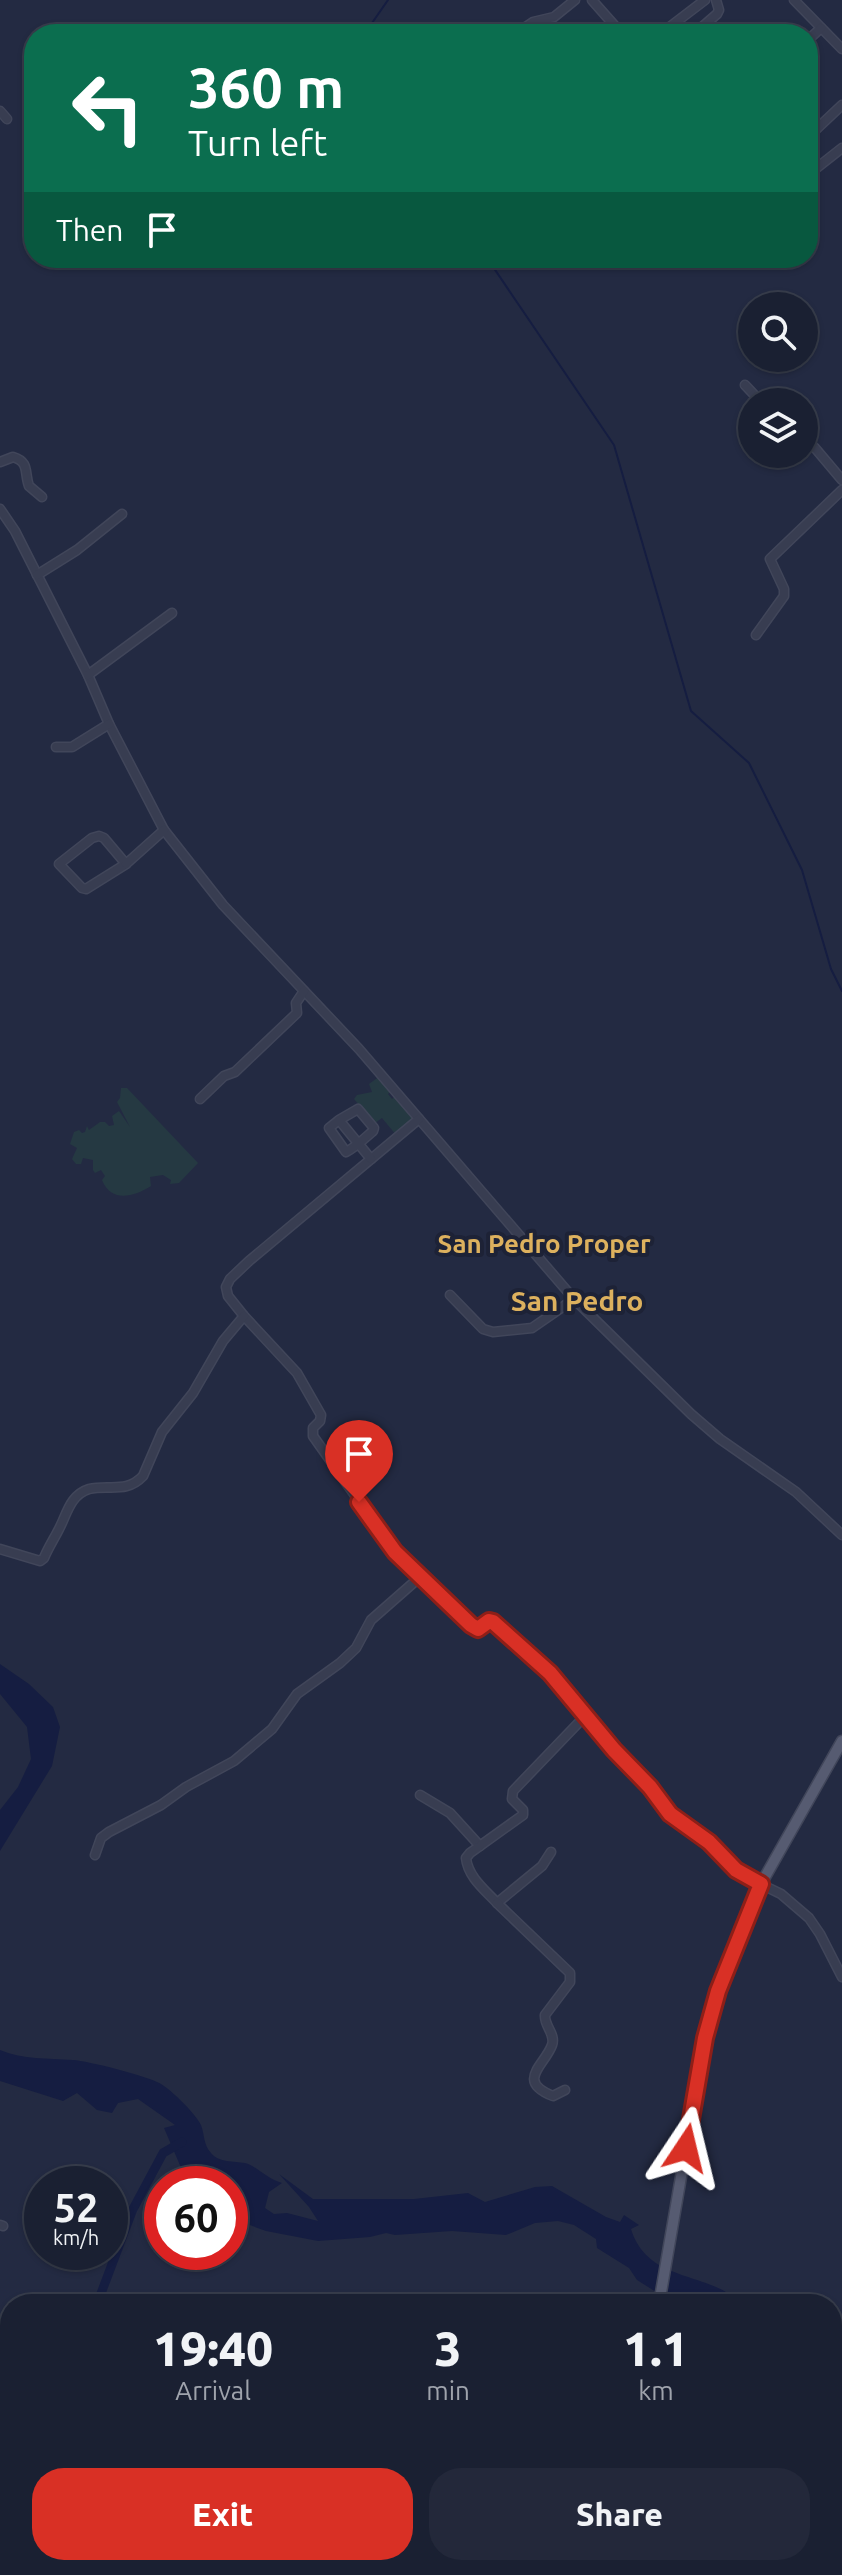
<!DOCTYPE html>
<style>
body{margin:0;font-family:Ubuntu,sans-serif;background:#23283a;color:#f1f3f6;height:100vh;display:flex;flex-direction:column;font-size:30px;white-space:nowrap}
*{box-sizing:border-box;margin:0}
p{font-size:26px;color:#9fa3ac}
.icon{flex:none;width:44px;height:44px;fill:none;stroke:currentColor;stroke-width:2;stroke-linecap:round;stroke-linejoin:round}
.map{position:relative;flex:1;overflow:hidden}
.details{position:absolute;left:0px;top:2294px;width:842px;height:282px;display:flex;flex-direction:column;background:#1a2032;border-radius:32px 32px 0 0;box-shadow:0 2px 6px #0004,0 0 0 2px #383e4d}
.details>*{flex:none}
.banner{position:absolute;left:24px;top:24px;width:794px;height:244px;border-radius:32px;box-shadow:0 2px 6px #0004,0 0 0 2px #383e4d;background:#0b6e4f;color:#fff;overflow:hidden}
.buttons{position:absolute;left:738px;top:292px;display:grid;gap:16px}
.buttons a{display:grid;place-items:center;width:80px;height:80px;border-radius:50%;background:#1a2032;box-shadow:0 2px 6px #0004,0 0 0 2px #383e4d;font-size:40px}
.speed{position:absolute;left:24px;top:2166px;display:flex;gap:16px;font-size:40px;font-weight:700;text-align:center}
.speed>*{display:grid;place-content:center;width:104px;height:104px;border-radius:50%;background:#1a2032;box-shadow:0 2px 6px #0004,0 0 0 2px #383e4d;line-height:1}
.speed small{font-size:20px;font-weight:400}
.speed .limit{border:12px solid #d22;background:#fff;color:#111}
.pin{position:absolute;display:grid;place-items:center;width:68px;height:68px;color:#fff;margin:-82px -34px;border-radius:50% 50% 50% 0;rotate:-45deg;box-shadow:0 0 8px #0007}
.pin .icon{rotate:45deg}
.me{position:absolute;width:88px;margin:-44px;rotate:10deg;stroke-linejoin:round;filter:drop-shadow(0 0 6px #0008)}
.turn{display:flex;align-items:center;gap:28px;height:168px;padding:0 32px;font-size:36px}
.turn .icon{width:104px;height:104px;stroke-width:2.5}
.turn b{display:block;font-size:56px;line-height:68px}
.then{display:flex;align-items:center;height:76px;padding:0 32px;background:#0003;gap:16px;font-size:30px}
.eta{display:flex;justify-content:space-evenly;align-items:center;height:136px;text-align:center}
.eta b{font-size:48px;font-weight:800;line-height:56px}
.cta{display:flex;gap:16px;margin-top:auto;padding:16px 32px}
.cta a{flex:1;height:92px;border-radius:32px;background:#d93025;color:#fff;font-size:32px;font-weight:800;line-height:92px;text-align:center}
.cta a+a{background:#23283a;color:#f1f3f6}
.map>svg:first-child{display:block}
.green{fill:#253942}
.water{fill:#151d41}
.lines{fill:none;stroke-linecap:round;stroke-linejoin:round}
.stream{stroke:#151d41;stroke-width:2}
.river{stroke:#151d41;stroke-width:9}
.minor-casing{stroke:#41465a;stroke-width:11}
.major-casing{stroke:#41465a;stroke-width:13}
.minor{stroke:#383d51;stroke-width:8}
.major{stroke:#565b71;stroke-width:10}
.route-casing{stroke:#8d1f18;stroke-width:20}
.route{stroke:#d93025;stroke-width:14}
.labels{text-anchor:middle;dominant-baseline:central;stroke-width:8;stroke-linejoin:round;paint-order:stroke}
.neighbourhood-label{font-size:26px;font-weight:bold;fill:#ddb15e;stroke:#1d2236}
.quarter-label{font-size:28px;font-weight:bold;fill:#ddb15e;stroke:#1d2236}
</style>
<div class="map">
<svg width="842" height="2575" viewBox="0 0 842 2575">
<rect width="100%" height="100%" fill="#232a42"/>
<g class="green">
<path d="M380 1076 392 1090 388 1094 392 1099 397 1095 417 1119 397 1136 382 1118 375 1123 354 1099 357 1095 372 1092 369 1084Z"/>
<path d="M121 1088H127L198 1163 179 1183 170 1184 171 1180 163 1175 150 1177 151 1186C134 1197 111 1203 102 1180L105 1176 101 1170 95 1173 93 1170V1160L83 1158 81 1164H76L72 1159 77 1148 70 1144 74 1132 79 1130 82 1133 85 1132 87 1126 89 1130 100 1122H105L109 1126 114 1125 112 1116 119 1111 130 1127 117 1102 120 1098Z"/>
</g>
<g class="water">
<path d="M0 1664 29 1684 53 1707 60 1727 52 1766 0 1851V1810L18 1787 31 1759 27 1727 0 1694Z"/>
<path d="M0 2050C24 2060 47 2058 73 2060 89 2061 142 2075 157 2082 168 2086 196 2114 201 2125 205 2136 203 2144 211 2153 219 2163 234 2161 245 2163 255 2165 267 2179 282 2183L269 2192 265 2208 274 2214 287 2213 318 2221 309 2207 279 2174 313 2199H414L468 2193 485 2202 535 2187 552 2186 606 2217 620 2222 624 2215 639 2225 631 2229C646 2278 696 2272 731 2295L727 2302 734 2304 672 2302 637 2280 629 2268 597 2248 596 2239 574 2225 558 2221 535 2223 506 2235 452 2231 395 2235 386 2233 370 2237 318 2241 266 2231 233 2219 230 2217V2184H192L185 2177 164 2128 175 2125 138 2099 118 2103 112 2113 97 2110 77 2093 63 2101 0 2081Z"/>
<path d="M832 2351 842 2357V2388L832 2384Z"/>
</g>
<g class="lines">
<g class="stream">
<path d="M373 34 372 23 388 0"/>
<path d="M487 258 614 445 691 711 749 763 802 870 831 969 842 991"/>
<path d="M832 2553 842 2552"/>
<path d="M796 2575 799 2566"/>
</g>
<g class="river">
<path d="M97 2304 133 2209 163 2153 182 2142"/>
<path d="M0 2445 10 2437"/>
</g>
<defs>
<g id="minor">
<path d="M592 0 622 34"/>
<path d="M794 0 842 49"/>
<path d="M663 32 705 0"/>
<path d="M515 34 533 22 554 17 575 0"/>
<path d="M694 34 717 14 719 10 716 0"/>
<path d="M808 40 821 28"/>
<path d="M0 111 7 119"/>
<path d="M808 137 842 105"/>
<path d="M809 174 842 148"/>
<path d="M745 385 761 402"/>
<path d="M804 440 815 448 842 480"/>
<path d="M0 462 13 457C30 462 24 473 29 486L42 497"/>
<path d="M0 509 15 531 88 675 109 724 164 830 223 905 359 1049 574 1299 691 1414 720 1439 796 1492 842 1535"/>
<path d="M37 575 77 550 122 514"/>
<path d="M756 635 784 596V589L770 559 842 490"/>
<path d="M88 675 172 613"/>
<path d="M56 747H72L109 724"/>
<path d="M99 836 104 838 126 864 86 889 82 888 59 864 92 838Z"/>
<path d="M126 864 164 830"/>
<path d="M200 1099 224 1076 235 1072 297 1013 296 1003 304 991"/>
<path d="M419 1119 249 1261 230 1279 226 1287 228 1296 244 1316 297 1373 321 1415 320 1421 313 1428V1436L395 1552 474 1628H481L491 1621 521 1645 550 1673 614 1750 650 1787 670 1814 709 1842 742 1875 781 1894 809 1918 820 1934 842 1977"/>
<path d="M339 1120 329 1128 346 1152C356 1147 365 1138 373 1131L374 1128 358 1109 339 1120 371 1159"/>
<path d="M450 1295 483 1329 493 1332 532 1328 574 1299"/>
<path d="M0 1549 40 1561 44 1558C48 1548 54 1539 59 1529 67 1514 70 1495 89 1489 109 1484 126 1494 143 1476L162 1432 193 1393 223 1341 244 1316"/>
<path d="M420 1795 450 1813 480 1846"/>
<path d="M551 1852 542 1866 497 1903C485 1890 468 1877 466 1858L470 1853 523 1815V1810L512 1799 513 1791 586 1715"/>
<path d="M95 1855 101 1838 109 1832 161 1805 186 1787 234 1761 272 1729 297 1694 340 1663 356 1648 371 1620 420 1577"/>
<path d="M497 1903 570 1973V1982L545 2015C544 2026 556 2034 552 2045 545 2065 515 2081 553 2096L565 2090"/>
<path d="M0 2225 3 2226"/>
<path d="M166 2575 172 2566"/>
</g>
<g id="major">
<path d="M659 2304 705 2038 718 1991 761 1884 842 1741"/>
<path d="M726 2566 730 2575"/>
</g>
</defs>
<use href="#minor" class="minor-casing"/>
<use href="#major" class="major-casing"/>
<use href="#minor" class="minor"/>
<use href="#major" class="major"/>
</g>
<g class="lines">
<defs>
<path id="route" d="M359 1502 395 1552 471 1625 478 1629 489 1621 493 1622 550 1673 614 1750 650 1787 670 1814 709 1842 736 1870 761 1884 718 1991 705 2038 686 2148"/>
</defs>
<use href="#route" class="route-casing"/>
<use href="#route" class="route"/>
</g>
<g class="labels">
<g class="neighbourhood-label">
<text x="544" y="1243">San Pedro Proper</text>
</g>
<g class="quarter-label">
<text x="577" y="1300">San Pedro</text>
</g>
</g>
</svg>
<div class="buttons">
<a><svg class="icon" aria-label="search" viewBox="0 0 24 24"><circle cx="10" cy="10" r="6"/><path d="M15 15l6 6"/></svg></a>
<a><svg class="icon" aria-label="layers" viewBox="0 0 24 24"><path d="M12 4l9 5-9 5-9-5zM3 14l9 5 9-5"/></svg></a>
</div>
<div class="speed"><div>52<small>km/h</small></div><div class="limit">60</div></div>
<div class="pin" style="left:359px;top:1502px;background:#d93025"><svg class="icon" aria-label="arrive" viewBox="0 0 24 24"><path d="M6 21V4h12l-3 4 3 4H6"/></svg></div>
<svg class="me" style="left:686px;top:2148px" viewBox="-20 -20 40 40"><path d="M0-17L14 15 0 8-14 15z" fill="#d93025" stroke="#fff" stroke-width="4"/></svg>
<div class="banner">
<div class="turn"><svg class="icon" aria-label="left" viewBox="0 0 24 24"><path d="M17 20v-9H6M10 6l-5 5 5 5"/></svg><div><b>360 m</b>Turn left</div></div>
<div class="then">Then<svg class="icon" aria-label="arrive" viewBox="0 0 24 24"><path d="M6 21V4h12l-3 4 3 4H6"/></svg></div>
</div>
<section class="details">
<div class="eta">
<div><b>19:40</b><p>Arrival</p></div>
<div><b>3</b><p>min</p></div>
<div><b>1.1</b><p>km</p></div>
</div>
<div class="cta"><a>Exit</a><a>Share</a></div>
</section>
</div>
